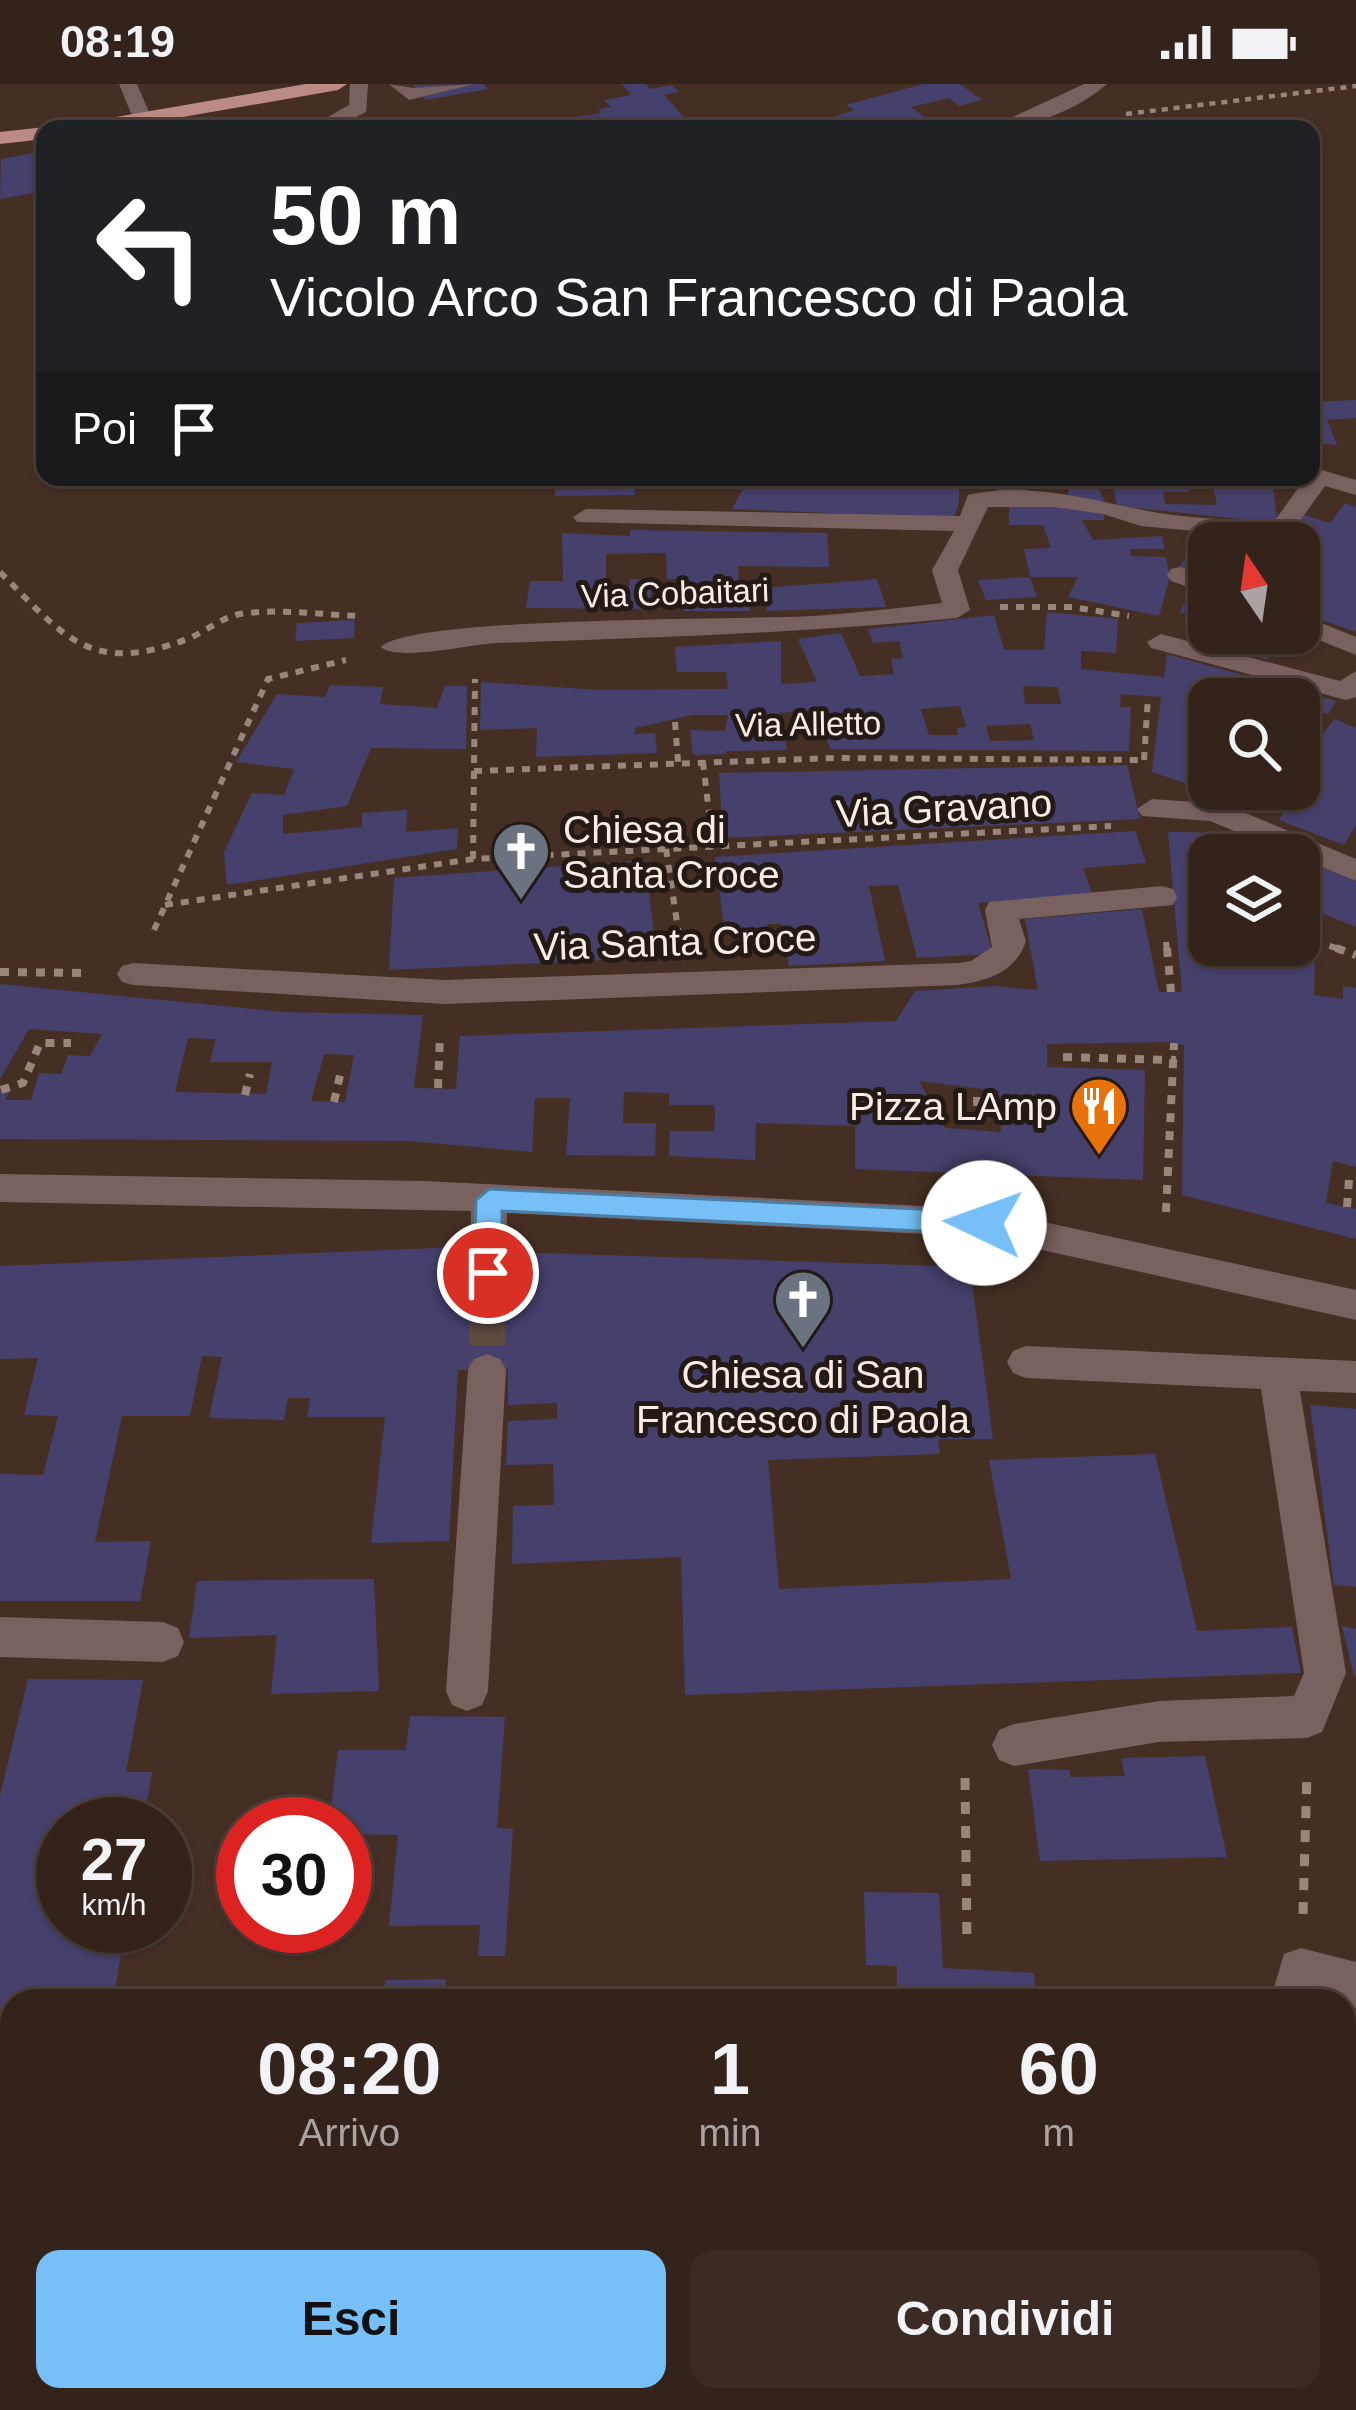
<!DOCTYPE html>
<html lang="it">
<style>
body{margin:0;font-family:Helvetica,sans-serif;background:#3c2b24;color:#f1f3f6;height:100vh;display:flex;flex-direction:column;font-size:45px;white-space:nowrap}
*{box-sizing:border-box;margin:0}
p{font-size:39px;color:#a9a4a3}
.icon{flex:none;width:66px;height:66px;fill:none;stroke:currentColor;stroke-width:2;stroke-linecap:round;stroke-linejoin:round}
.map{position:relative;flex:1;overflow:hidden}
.side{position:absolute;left:0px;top:1905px;width:1356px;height:423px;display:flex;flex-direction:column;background:#34231b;border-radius:36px 36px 0 0;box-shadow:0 3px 9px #0004,0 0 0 3px #4e403a}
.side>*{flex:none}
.guide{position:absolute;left:36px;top:36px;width:1284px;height:366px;border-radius:24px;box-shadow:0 3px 9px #0004,0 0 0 3px #4e403a;background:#202124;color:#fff;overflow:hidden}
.needle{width:78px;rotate:347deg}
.buttons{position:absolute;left:1188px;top:438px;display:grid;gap:24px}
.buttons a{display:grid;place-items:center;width:132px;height:132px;border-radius:24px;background:#34231b;box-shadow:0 3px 9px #0004,0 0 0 3px #4e403a;font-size:60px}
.speed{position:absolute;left:36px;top:1713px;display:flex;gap:24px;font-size:60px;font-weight:700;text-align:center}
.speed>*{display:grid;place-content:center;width:156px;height:156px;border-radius:50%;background:#34231b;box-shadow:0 3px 9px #0004,0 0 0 3px #4e403a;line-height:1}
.speed small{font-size:30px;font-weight:400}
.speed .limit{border:18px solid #d22;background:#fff;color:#111}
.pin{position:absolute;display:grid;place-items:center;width:102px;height:102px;color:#fff;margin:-51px;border:6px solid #fff;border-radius:50%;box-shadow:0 3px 12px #0007}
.me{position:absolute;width:132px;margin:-66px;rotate:273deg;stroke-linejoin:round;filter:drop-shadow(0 0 9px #0008)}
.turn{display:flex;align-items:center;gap:42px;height:252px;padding:0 36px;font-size:54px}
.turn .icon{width:156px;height:156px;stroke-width:2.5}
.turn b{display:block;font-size:84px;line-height:102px}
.then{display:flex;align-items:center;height:114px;padding:0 36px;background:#0003;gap:24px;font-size:45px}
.eta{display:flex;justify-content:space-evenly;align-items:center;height:204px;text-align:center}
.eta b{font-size:72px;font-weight:700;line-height:84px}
.button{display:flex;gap:24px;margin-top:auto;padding:24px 36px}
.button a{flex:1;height:138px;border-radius:24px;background:#76c0f7;color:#111;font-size:48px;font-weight:700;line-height:138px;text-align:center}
.button a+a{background:#3c2b24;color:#f1f3f6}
.status{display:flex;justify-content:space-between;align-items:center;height:84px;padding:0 60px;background:#34231b;direction:ltr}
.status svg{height:33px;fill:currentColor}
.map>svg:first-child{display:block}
.building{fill:#45416c;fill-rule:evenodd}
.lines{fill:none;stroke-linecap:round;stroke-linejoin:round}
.minor-tunnel{stroke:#604b41;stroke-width:36;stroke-dasharray:36 18;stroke-linecap:butt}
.path-far3{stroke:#98857c;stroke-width:4.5;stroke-dasharray:6 6;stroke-linecap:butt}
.path-far2{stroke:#98857c;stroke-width:6;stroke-dasharray:8 8;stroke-linecap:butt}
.path-far1{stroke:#98857c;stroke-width:8;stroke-dasharray:9 9;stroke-linecap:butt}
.path{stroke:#98857c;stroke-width:9;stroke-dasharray:12 12;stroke-linecap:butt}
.minor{fill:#79615f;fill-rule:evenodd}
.major{fill:#bc8b87;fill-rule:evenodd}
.route{fill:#76c0f7;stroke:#4d7da1;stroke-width:3}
.labels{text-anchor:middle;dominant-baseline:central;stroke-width:10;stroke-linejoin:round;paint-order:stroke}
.far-street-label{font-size:33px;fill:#fbece5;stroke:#241a15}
.street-label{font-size:39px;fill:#fbece5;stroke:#241a15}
.poi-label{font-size:39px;fill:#fbece5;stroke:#241a15;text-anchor:start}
</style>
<div class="status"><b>08:19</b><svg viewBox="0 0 49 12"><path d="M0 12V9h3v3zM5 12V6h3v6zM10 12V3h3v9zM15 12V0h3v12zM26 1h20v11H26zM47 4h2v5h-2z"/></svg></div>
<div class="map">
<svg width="1356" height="2326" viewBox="0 0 1356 2326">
<rect width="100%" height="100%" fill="#452f24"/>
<g class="building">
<path d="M483 0 488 5 426 16 413 1Z"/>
<path d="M622 0H646L650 5 672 1 679 8 664 11 684 33 592 45H500L601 29 599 25 611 23 604 16 631 11Z"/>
<path d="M923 0H960L982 16 959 22 949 14 911 23 926 34 913 37 907 33 855 45H822L816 40 854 26 846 21Z"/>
<path d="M45 67V107L0 115 1 75Z"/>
<path d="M1356 316V334L1327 336 1337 361 1311 359V318Z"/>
<path d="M556 393H635V411L555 412Z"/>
<path d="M997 393H1093L1105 418 1068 412 1069 398 1026 400 1027 410 996 413Z"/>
<path d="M1122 393H1186L1190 408H1163L1165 420 1217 421 1211 393H1271L1278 439 1117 422 1112 396Z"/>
<path d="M749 394 959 398V417L954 434 732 425Z"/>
<path d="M1345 419 1356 423V548L1299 528V459H1280L1301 430 1330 439Z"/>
<path d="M1009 420 1077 423 1105 431 1104 436H1082L1093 456 1162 452 1165 465H1130L1131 472 1166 473 1170 493 1159 532 1068 513 1078 493H1030L1024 465 1051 464 1043 441H1009Z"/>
<path d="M1211 445 1258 459H1209V495L1178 484Z"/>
<path d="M630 446 827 449 829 483 738 482 739 504H748L750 527H684V495H667L666 469 606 470V511L629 510 630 495H651V525L526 524 530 497H563L562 449 630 452Z"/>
<path d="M1030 493 1037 513 986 516 978 496Z"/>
<path d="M877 495 886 523 767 527 765 504Z"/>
<path d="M1192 502 1209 509V538L1180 528Z"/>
<path d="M1047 528 1118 535 1116 569 1081 567V585L1164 593 1167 570 1336 617 1328 630 1299 621V615H1209V705H1234L1229 714 1152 688 1161 613 1148 612 1121 610 1120 623H1131L1129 667 830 665 819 626 779 629 787 666 726 667V670L693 671 690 646 725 647 728 631H692L635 644V650L655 649 657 669 536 673 537 644 480 646 481 598 598 606 728 605 726 588H677L675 563 781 557V600L817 598 798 555 841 549 860 592 894 590 891 575 903 574 899 557 873 559 868 545 994 531 1004 566H1044ZM1023 602 1058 603 1061 620H1025ZM960 622 966 643 957 644 958 651H929L921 625ZM1030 640 1034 656 990 657 986 642Z"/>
<path d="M355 536 354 554 295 557 297 539Z"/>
<path d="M1234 549H1292L1266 576 1225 560Z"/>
<path d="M330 601 383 603 380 620 437 624 445 602H467L466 665 371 664 347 722 283 731V750L362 743V729L407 726 406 748 458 744 457 765 227 801 224 768 252 709 284 711 294 685 236 678 277 610 325 613Z"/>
<path d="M1334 635 1356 644V741L1344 761 1279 736 1293 713 1274 705H1299L1307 688 1299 685V643L1322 652Z"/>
<path d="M1127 681 1140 735 723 754 719 689Z"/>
<path d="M1135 747 1146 779 1083 784 1093 811 978 819 993 870 917 874 898 801 869 802 885 877 789 882 782 840H767L769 854 738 856 735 843H724L715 773Z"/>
<path d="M1168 748 1237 749 1291 771H1209V861H1248L1315 876 1314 911 1343 915V902L1356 904V1083L1333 1077 1326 1119 1356 1125V1155L1182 1111 1184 961 1169 958 1047 960V983L1145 986 1143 1096 855 1085V1042L756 1039 755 1076 669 1072 670 1047H714L715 1028 714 1021H669V1009L624 1008 623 1039H656L655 1072 566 1071 570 1014H535L532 1068 408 1057 0 1055V1006L10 1007 5 1016H31L39 989 61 990 68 971 90 972 102 950 29 945 0 995V900L284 928 423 931 414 1004 456 1005 460 952 896 937 915 907 993 902 1038 906 1025 835 1142 825 1159 908H1182ZM188 954 216 955 210 978H272L266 1010 175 1008ZM324 970 354 971 345 1018 311 1017ZM919 997 999 1007 1001 1048 945 1044Z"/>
<path d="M1299 774 1356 797V843L1299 820Z"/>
<path d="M645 776 654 850 650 860 625 875 389 886 394 794Z"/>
<path d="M460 1163 459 1226 509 1225 510 1168 970 1183 993 1355H938L940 1370 768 1376 779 1505 1011 1495 989 1376 1155 1370 1197 1547 1292 1543 1301 1589 685 1611 681 1473 512 1480 513 1422 554 1421 553 1380 506 1381 508 1337 557 1335V1319L508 1321V1285L458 1286 449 1457 371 1459 385 1333H307L310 1314H288L284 1336 209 1334 222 1273 202 1272 190 1332H122L95 1458 151 1457 140 1517H0V1390L43 1391 58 1332 24 1331 38 1274 0 1275V1182Z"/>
<path d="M1310 1321 1356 1325V1503L1334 1501Z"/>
<path d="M333 1495H374L379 1607 271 1610 277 1551 189 1554 197 1497Z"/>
<path d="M1342 1542 1356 1545V1592H1354Z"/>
<path d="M28 1595 143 1596 126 1688H152L143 1740H63V1842H126L113 1917H12V1993H0V1712Z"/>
<path d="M410 1632 505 1633 497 1744 513 1745 505 1872H478L480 1841 389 1842 398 1751 345 1750V1740H329L338 1666H406Z"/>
<path d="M1205 1672 1227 1773 1040 1777 1028 1685 1070 1686V1693L1125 1692 1121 1674Z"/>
<path d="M864 1808 939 1809 943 1884 1034 1889 1036 1917H897V1882L866 1881Z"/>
<path d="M446 1895 445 1917H384L385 1896Z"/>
<path d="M12 2183V2316H248L247 2326H0V2184Z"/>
<path d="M670 2316H1059V2326H669Z"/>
</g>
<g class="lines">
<path class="minor-tunnel" d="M487 1225V1286"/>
<path class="path-far3" d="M1126 30 1356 2"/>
<g class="path-far2">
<path d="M0 488C66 555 91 592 190 554 206 547 223 533 240 530 278 524 323 531 361 532"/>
<path d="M1000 523H1072L1129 532"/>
<path d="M675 638 678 678"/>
<path d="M1144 676 1148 612"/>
<path d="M703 678 713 763"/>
<path d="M474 687 835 674 1144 676"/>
<path d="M666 765 679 852"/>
<path d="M473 775 475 595"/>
<path d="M165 821 473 775 1111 742"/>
<path d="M154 846 268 595 346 576"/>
<path d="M1299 852 1345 867"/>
<path d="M1166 858 1167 867"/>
</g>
<g class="path-far1">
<path d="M1167 864 1171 908"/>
<path d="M1336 864 1356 871"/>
<path d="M0 888 88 889"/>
<path d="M1063 973 1176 976"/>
<path d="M438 1004 440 952"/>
<path d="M1 1006 23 999 40 959H71"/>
<path d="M245 1011 250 990"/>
<path d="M977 1013 978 1047"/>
<path d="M334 1018 341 987"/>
<path d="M1347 1123 1349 1095"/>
<path d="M1166 1128 1174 959"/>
</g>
<g class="path">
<path d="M965 1694 967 1860"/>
<path d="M1303 1830 1307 1689"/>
</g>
<g class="minor">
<path d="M119 0H137L152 35 149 39H135Z"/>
<path d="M350 0H368L366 28 332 45H307L349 21Z"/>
<path d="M389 0 413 4 475 0 409 16Z"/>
<path d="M1084 0H1107C1076 27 1028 45 987 45Z"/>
<path d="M45 113V126L33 125V117Z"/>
<path d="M1311 383 1356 396V411L1325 402 1289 452 1280 455 1141 442 1103 430 1054 423H988L958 486 970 526 957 534C804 549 651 554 497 559 472 560 396 578 381 563 411 532 748 536 813 532 856 529 899 524 942 519L932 486 954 447 577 438 573 433 586 425 960 432 968 411C1025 397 1088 415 1143 426 1185 435 1231 435 1273 439L1304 396 1301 393H1311Z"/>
<path d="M1180 483 1209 493V510L1171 497 1167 491 1171 485Z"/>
<path d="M1299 530 1356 553V571L1299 548Z"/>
<path d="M1161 550 1340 597 1356 587V613L1346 616 1151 564 1147 558Z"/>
<path d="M1152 715 1224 720 1356 775V797L1210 737 1142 732 1137 725Z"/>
<path d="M1162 802 1173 805 1177 813 1173 821 1019 835 1026 857C1016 888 988 897 958 901L445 920 133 901 122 898 117 890 122 882 133 879 445 896 958 879 971 877 992 863 985 826 989 818Z"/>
<path d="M0 1090 425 1097 984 1125 1356 1206V1236L984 1153 507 1129 505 1225 500 1236 487 1240 474 1236 469 1225 471 1127 0 1118Z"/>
<path d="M1026 1262 1356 1277V1309L1300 1307 1346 1589 1322 1648 1307 1654 1159 1658 1014 1682 999 1676 992 1661 999 1646 1014 1640 1159 1617 1294 1612 1304 1589 1261 1305 1026 1294 1013 1289 1007 1278 1013 1267Z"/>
<path d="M487 1270 500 1275 506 1286 488 1607 482 1621 467 1627 452 1621 446 1607 468 1286 474 1275Z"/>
<path d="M0 1533 163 1538 178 1544 184 1558 178 1572 163 1578 0 1573Z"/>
<path d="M1301 1864 1356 1878V1924L1344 1921V1917H1270L1284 1870Z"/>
<path d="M1344 2062 1356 2064V2114L1344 2112Z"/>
<path d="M1345 2299 1356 2304V2326H1247L1246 2316H1344Z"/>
<path d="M375 2316H429L428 2326H374Z"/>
</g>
<g class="major">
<path d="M306 0H347L338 6 114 45H71L81 39Z"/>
<path d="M45 43 52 45H45V55L0 60V48Z"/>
</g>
</g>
<path class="route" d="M489 1105 984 1128 998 1139 984 1150 502 1127V1189L498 1197H478L474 1189 476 1116Z"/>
<defs>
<symbol id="church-pin" viewBox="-11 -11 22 30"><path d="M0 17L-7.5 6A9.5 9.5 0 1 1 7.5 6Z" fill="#6b7280" stroke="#241a15"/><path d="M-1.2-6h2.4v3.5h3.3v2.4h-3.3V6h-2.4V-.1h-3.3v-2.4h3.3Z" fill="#fff"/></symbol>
<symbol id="restaurant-pin" viewBox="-11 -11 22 30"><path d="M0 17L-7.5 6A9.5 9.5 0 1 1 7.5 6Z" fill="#e8710a" stroke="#241a15"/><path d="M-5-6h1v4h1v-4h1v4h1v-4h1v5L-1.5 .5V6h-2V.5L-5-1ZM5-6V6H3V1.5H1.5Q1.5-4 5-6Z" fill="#fff"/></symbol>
</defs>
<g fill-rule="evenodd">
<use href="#church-pin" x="488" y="734" width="66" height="90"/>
<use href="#restaurant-pin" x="1066" y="989" width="66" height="90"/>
<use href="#church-pin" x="770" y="1182" width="66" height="90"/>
</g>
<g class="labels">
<g class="far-street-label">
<text transform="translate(675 509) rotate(-2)">Via Cobaitari</text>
<text transform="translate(808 640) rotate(-1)">Via Alletto</text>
</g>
<g class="street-label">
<text transform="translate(944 724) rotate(-3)">Via Gravano</text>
<text transform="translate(675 858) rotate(-2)">Via Santa Croce</text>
</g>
<g class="poi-label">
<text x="563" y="745">Chiesa di<tspan x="563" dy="45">Santa Croce</tspan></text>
<text x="1057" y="1022" text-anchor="end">Pizza LAmp</text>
<text x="803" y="1290" text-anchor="middle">Chiesa di San<tspan x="803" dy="45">Francesco di Paola</tspan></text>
</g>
</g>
</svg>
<div class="buttons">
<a><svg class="needle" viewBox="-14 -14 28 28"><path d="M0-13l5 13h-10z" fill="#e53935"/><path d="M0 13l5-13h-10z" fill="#a9a4a3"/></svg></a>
<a><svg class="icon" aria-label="search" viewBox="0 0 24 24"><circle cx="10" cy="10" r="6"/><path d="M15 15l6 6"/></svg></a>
<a><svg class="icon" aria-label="layers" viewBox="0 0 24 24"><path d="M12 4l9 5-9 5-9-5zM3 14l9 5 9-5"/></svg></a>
</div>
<div class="speed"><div>27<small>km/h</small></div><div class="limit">30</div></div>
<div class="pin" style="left:488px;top:1189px;background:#d93025"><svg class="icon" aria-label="arrive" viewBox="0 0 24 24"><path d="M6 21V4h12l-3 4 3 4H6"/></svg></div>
<svg class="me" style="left:984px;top:1139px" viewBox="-20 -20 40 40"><circle r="19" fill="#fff"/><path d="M0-13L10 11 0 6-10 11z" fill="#76c0f7"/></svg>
<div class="guide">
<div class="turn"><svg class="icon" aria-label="left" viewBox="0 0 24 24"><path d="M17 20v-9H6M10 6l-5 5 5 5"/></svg><div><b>50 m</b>Vicolo Arco San Francesco di Paola</div></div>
<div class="then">Poi<svg class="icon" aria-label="arrive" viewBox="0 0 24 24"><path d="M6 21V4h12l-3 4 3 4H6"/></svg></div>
</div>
<section class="side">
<div class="eta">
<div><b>08:20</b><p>Arrivo</p></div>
<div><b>1</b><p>min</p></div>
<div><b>60</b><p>m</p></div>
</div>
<div class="button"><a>Esci</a><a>Condividi</a></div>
</section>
</div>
